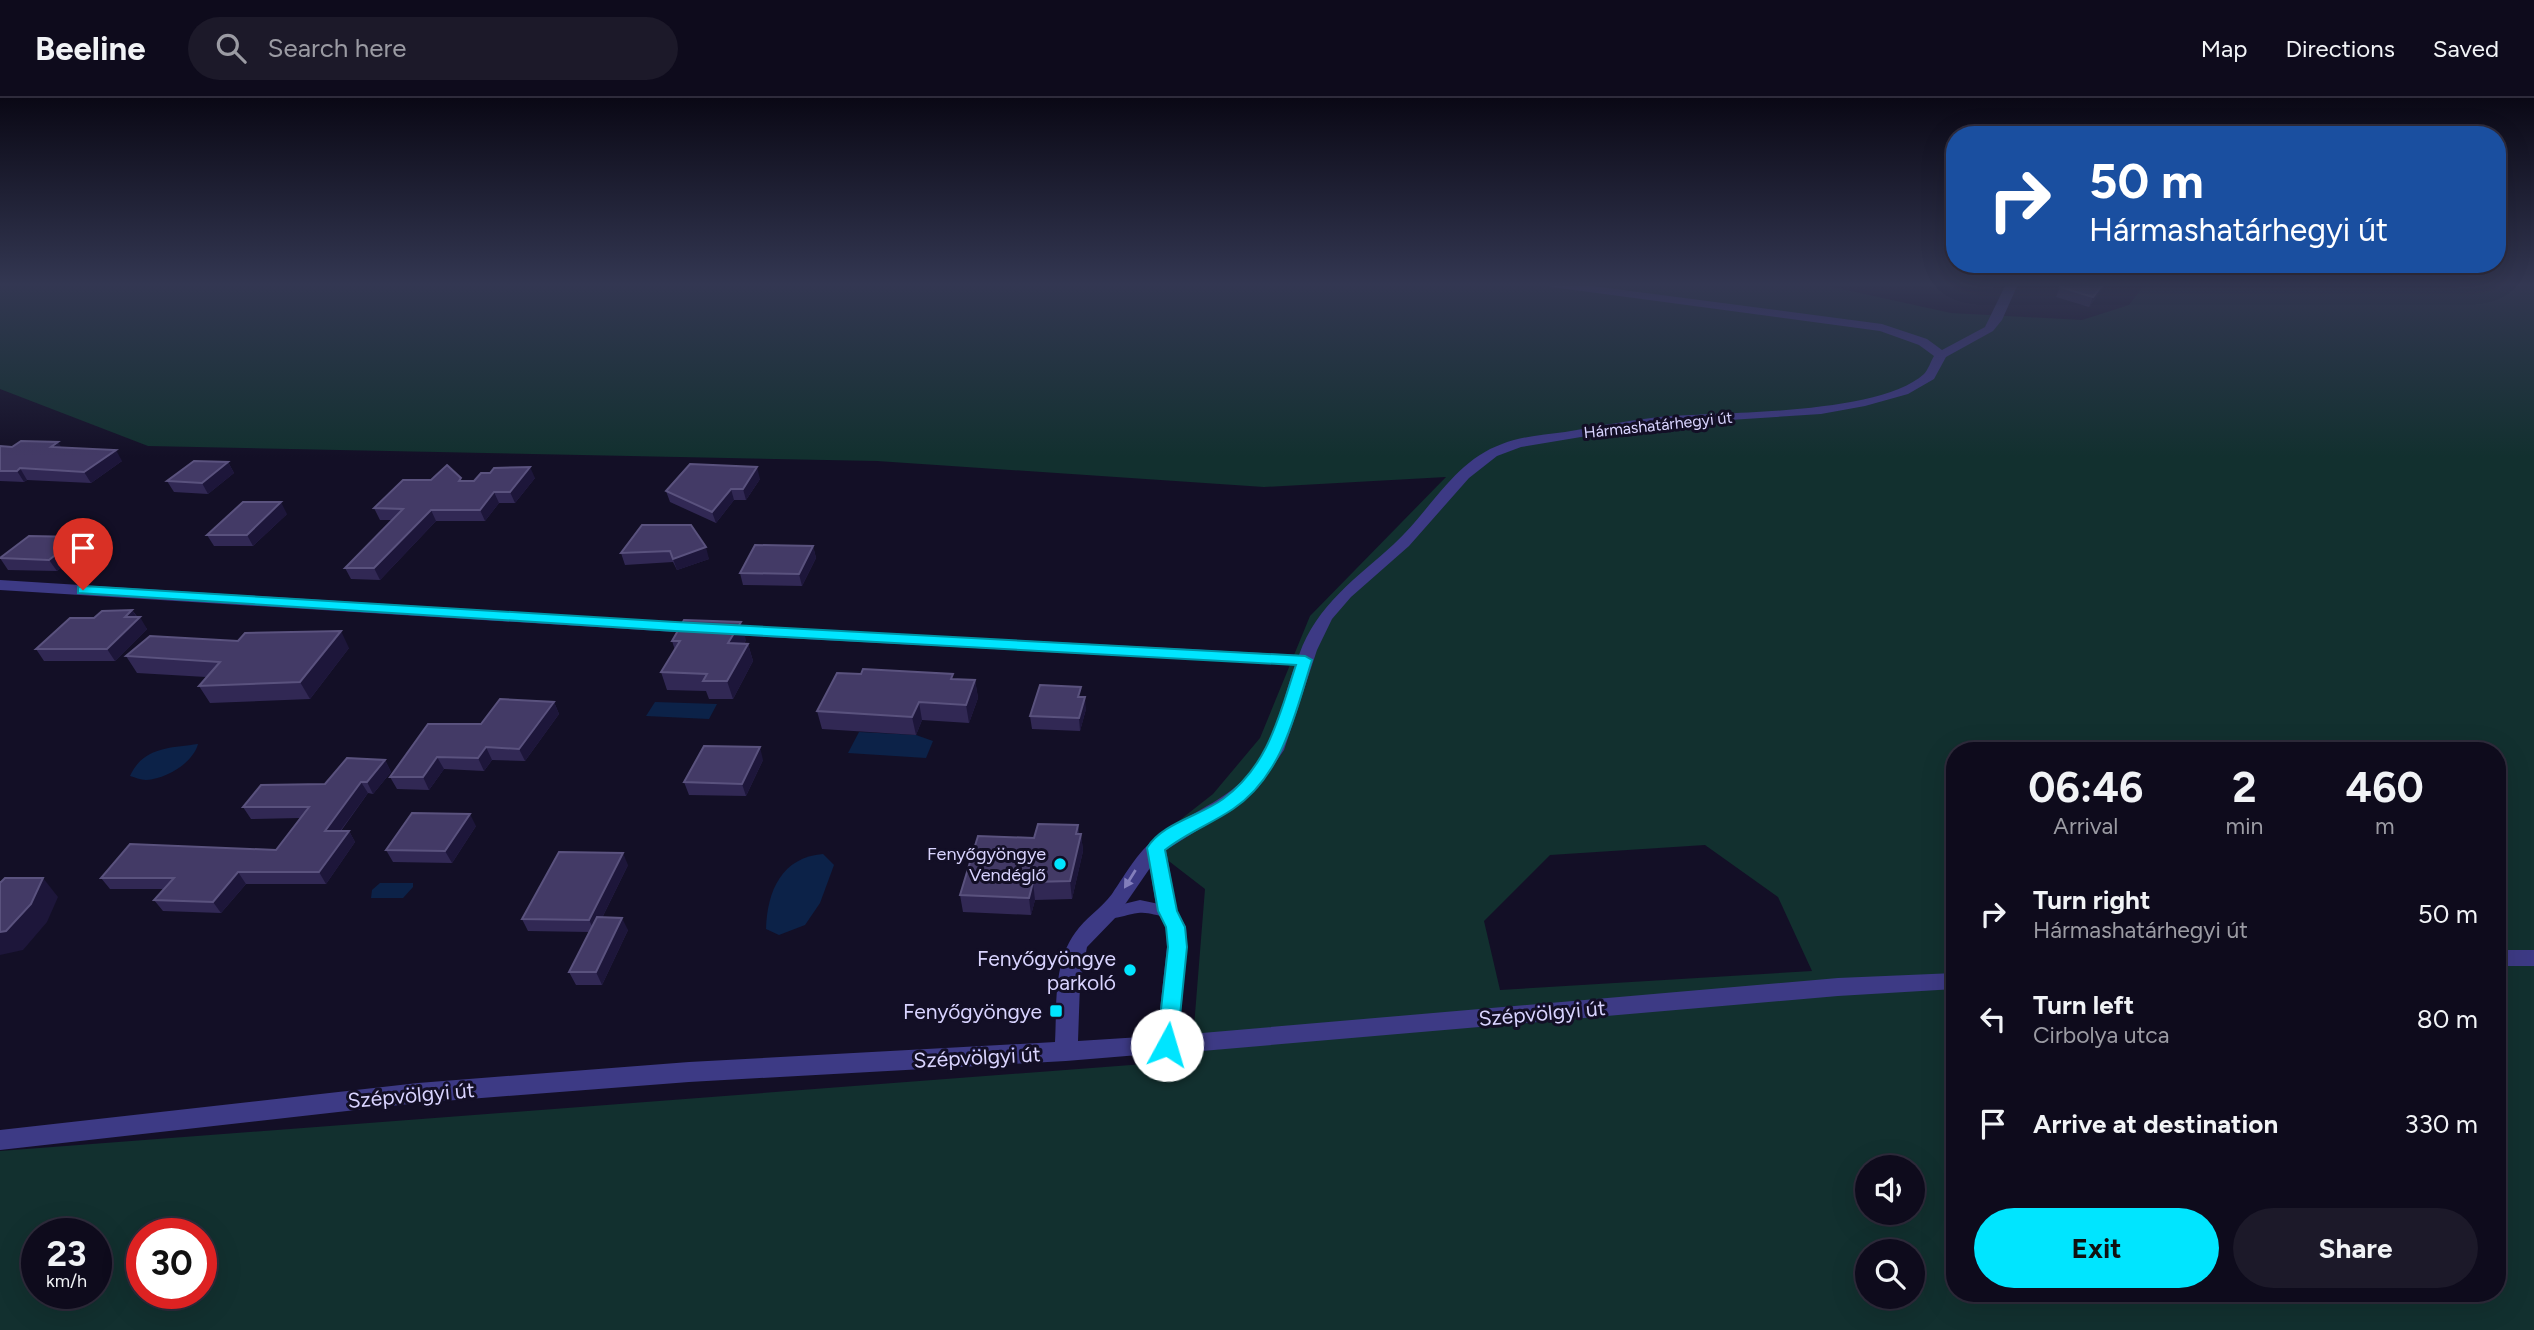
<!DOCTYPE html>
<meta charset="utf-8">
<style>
body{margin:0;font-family:Figtree,sans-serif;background:#1c1929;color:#f1f3f6;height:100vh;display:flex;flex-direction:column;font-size:26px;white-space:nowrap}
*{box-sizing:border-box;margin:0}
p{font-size:23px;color:#9b9ba3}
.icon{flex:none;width:38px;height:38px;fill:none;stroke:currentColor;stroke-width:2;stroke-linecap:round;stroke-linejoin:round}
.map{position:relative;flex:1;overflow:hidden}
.drawer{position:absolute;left:1946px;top:644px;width:560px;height:560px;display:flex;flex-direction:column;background:#0e0b1c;border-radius:28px;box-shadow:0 7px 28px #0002,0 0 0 2px #2e2b3b}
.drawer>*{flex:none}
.guide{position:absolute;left:1946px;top:28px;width:560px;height:147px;border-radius:28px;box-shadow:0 7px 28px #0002,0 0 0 2px #2e2b3b;background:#1a4fa0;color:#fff;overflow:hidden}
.controls{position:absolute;left:1855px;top:1057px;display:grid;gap:14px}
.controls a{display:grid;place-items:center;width:70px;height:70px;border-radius:50%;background:#0e0b1c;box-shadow:0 7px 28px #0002,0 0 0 2px #2e2b3b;font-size:35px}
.speed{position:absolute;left:21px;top:1120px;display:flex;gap:14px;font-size:35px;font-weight:700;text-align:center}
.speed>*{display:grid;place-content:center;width:91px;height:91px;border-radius:50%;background:#0e0b1c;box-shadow:0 7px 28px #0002,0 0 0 2px #2e2b3b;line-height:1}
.speed small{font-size:18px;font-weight:400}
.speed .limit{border:10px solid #d22;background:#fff;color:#111}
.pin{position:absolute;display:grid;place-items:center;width:60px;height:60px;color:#fff;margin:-72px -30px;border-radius:50% 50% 50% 0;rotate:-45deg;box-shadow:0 0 7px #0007}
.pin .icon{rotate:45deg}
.me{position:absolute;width:77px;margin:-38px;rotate:6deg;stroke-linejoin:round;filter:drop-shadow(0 0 5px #0008)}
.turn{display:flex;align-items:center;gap:24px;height:147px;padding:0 28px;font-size:32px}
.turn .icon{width:91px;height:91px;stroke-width:2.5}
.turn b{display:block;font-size:49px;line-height:60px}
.eta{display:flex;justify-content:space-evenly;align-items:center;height:119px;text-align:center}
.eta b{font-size:42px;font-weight:700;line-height:49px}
.action{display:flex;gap:14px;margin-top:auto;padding:14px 28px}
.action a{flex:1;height:80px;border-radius:42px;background:#00e5ff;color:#111;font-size:28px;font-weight:700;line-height:80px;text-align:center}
.action a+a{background:#1c1929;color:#f1f3f6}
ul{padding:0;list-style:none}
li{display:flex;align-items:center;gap:21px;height:105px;padding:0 28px}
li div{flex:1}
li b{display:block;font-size:26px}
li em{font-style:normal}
header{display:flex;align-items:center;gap:42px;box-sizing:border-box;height:98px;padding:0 35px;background:#0e0b1c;border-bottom:2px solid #2e2b3b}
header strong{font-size:33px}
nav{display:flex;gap:38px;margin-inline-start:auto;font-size:24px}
.search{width:490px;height:63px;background:#1c1929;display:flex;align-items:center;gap:18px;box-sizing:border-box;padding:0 24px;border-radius:38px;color:#9b9ba3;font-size:26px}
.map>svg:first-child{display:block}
.green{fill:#12302f;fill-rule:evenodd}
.water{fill:#0c2248}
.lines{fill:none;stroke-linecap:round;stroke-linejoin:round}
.service{fill:#3d3a85;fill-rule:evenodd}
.minor{fill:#3d3a85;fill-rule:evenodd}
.tertiary{fill:#3d3a85;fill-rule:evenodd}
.wall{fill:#312854}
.shaded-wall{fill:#1d163a}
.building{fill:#433a66;stroke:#5a527e;stroke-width:2}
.oneway{fill:#837fbc}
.route{fill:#00e5ff;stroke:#0095a6;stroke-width:2}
.poi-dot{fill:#00e5ff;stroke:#130f26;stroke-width:2.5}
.labels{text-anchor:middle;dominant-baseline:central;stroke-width:6;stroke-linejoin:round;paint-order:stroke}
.far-street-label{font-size:16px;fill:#d9d4ff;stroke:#130f26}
.poi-label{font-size:18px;fill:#d9d4ff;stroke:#130f26;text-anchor:end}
.near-poi-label{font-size:21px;fill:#d9d4ff;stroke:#130f26;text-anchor:end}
.near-street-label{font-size:21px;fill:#d9d4ff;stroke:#130f26}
</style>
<header>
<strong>Beeline</strong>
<div class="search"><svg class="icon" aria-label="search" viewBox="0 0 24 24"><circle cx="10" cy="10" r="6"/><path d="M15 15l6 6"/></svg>Search here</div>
<nav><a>Map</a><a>Directions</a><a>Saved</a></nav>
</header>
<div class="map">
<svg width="2534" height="1232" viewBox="0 0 2534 1232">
<rect width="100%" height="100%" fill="#130f26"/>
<path class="green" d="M0 186H1819L1951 215 2082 222 2129 207 2145 186H2534V1232H0V1053L1197 962 1194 929 1205 791 1148 747 1213 696 1260 640 1310 518 1446 379 1264 389 877 363 148 348 0 291ZM1955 653H2497V1195H1955ZM1705 747 1778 799 1812 873 1500 892 1484 823 1550 757ZM1867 1069H1913V1115H1867ZM37 1136H96V1195H37ZM142 1136H201V1195H142ZM1867 1153H1913V1199H1867Z"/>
<g class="water">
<path d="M655 604 717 606 709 621 646 618Z"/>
<path d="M859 634 916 637 933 643 926 660 848 655Z"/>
<path d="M198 646C193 665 166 681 146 682 141 682 134 679 130 678 143 649 170 650 198 646Z"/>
<path d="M823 756 834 767 820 805 805 827 779 837 766 831C767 793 782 759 823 756Z"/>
<path d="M380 785H413V789L403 800H371L372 792Z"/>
</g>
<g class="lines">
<path class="service" d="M1140 802 1173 809 1175 813 1173 817C1161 821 1150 813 1138 815 1126 816 1115 823 1103 819L1101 815 1103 811Z"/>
<path class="minor" d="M1546 186H1577L1882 226 1927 241 1942 252 1985 229 2006 186H2018L2002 222 1993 233 1946 259 1934 281 1908 296 1865 308 1821 316 1668 326 1629 331 1521 349 1497 358 1469 380 1409 448 1351 499 1332 521 1317 552 1284 652 1258 690 1236 708 1166 752 1177 813 1186 829 1187 849 1178 947 1175 954 1066 963 689 984 418 1005 0 1052V1032L418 985 689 964 1055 944C1057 909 1053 865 1075 835 1085 820 1101 811 1112 796 1127 774 1139 751 1162 735 1195 712 1233 700 1257 666 1278 637 1283 600 1295 567L675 534 0 492V482L675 524 1299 557C1317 506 1357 480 1394 446 1430 413 1454 363 1502 346 1522 338 1544 337 1565 334 1600 328 1635 321 1670 318 1730 314 1880 316 1924 276 1928 272 1931 263 1934 258L1919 247 1880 233 1552 189ZM1150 770 1157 813 1166 829 1167 849 1157 938 1078 943 1080 886 1087 849 1117 818Z"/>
<g class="tertiary">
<rect x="2497" y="852" width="37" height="16"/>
<path d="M1955 875V891L1838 898 1167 956 1159 954 1156 947 1159 940 1167 938 1838 880Z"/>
</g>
</g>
<g class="wall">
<path d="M2106 186 2089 209 2056 199 2060 189Z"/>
<path d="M0 348 62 350 122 363 91 385 27 382 24 384 0 383Z"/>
<path d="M228 364 234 375 208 396 174 394 167 383Z"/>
<path d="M490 375 535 380 515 405H499L485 423H436L380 482 351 481 345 470 392 422H380L374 410 462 383H474Z"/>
<path d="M760 381 746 402H734L716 425 670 404 666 393Z"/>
<path d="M287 416 253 448H214L207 437Z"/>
<path d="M691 427 709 461 677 472 673 464 625 467 621 455Z"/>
<path d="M813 448 816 460 802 488 743 487 740 475Z"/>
<path d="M86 450 57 473 8 472 0 460Z"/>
<path d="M132 512 147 531 115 563H44L36 551 94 520Z"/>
<path d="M746 542 744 546H748L753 563 733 601H709L706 593 667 592 661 574 675 552 672 543Z"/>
<path d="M349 550 310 601 210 605 199 588 206 579 137 575 126 558Z"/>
<path d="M954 581 975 582 978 600 969 625 922 622 916 637 822 631 817 613Z"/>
<path d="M1082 599 1086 611 1080 633 1032 631 1030 618Z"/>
<path d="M554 604 559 616 525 663 492 662 484 673 444 671 429 692 397 691 390 679 481 626Z"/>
<path d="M385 662 391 674 373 696 368 695 341 733H349L355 744 326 786H246L221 815 163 813 154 802 163 791H110L101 780 276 752 300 720 251 721 243 709 325 686Z"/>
<path d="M763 662 746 698 689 697 684 684Z"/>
<path d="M1078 727 1079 736H1081L1083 753 1072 801 1035 802 1031 817 963 814 960 797 1034 740Z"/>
<path d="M476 728 452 765 393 764 386 752Z"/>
<path d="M628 767 602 820 628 832 602 887H576L569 874 590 834 528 833 522 821Z"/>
</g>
<g class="shaded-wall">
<path d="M2103 186H2106L2089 209 2093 199Z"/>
<path d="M58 344 65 355 51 349Z"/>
<path d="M116 352 122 363 91 385 84 374Z"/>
<path d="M228 364 234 375 208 396 202 385Z"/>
<path d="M530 369 535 380 515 405 510 394Z"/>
<path d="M757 369 760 381 746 402 743 391Z"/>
<path d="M20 370 27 382 24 384 17 373Z"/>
<path d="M731 391 734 402 716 425 712 414Z"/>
<path d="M494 394 499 405 485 423 480 412Z"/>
<path d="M281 404 287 416 253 448 247 437Z"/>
<path d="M431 412 436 423 380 482 374 470Z"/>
<path d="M78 439 86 450 57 473 49 462Z"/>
<path d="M813 448 816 460 802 488 799 476Z"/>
<path d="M706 449 709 461 677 472 673 461Z"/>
<path d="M132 512 138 521 140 519 147 531 115 563 107 551 125 519Z"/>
<path d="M741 524 746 542 734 563 728 545Z"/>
<path d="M341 533 349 550 310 601 300 584Z"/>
<path d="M748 546 753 563 733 601 727 583Z"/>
<path d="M975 582 978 600 969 625 966 607Z"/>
<path d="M1085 599 1086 611 1080 633 1079 620Z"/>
<path d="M554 604 559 616 525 663 519 651Z"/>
<path d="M919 604 922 622 916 637 912 619Z"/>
<path d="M486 649 492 662 484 673 478 660Z"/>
<path d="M760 649 763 662 746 698 742 686Z"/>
<path d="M437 659 444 671 429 692 423 679Z"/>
<path d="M385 662 391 674 373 696 367 684Z"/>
<path d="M361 684 368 695 332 744 325 733Z"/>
<path d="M470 716 476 728 452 765 445 753Z"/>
<path d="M1078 727 1079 742 1081 736 1083 753 1072 801 1070 783 1076 736Z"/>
<path d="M349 733 355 744 326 786 319 774Z"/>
<path d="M623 755 628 767 595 834 589 822Z"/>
<path d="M238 774 246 786 221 815 213 804Z"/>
<path d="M43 780 58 799 47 824 23 852 0 857V834Z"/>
<path d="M1033 784 1035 802 1031 817 1029 800Z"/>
<path d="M622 820 628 832 602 887 596 874Z"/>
</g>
<g class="building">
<path d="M2062 186H2103L2093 199 2060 189Z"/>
<path d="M21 343 58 344 51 349 116 352 84 374 20 370 17 373H0V348L12 349Z"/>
<path d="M194 363 228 364 202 385 167 383Z"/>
<path d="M690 366 757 369 743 391H731L712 414 666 393Z"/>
<path d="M447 367 461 380 459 383H474L481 375H490L494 370 530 369 510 394H494L480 412H431L374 470H345L403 411 374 410 403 382H431Z"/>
<path d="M243 404H281L247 437H207Z"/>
<path d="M642 427H691L706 449 673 461 670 453 621 455Z"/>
<path d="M29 438 78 439 49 462 0 460Z"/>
<path d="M755 447 813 448 799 476 740 475Z"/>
<path d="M132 512 125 519H140L107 551H36L70 520H94L102 513Z"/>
<path d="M684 522 741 524 728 545 748 546 727 583H703L707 576 661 574 680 543H672Z"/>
<path d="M341 533 300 584 199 588 220 564 126 558 150 538 238 543 245 535Z"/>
<path d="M863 571 953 576 951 581 975 582 966 607 919 604 912 619 817 613 837 575 861 576Z"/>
<path d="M1040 587 1081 589 1078 599H1085L1079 620 1030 618Z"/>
<path d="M500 601 554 604 519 651 486 649 478 660 437 659 423 679H390L428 626H481Z"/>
<path d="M704 648 760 649 742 686 684 684Z"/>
<path d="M347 660 385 662 367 684H361L325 733H349L319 774H238L213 804 154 802 174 780H101L130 746 276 752 309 709H243L261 687 325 686Z"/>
<path d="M412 715 470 716 445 753 386 752Z"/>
<path d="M1038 726 1078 727 1076 736H1081L1070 783 1033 784 1029 800 960 797 978 738 1034 740Z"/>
<path d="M559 754 623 755 589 822 522 821Z"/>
<path d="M5 780H43L31 806 6 833 0 834V784H1Z"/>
<path d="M597 819 622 820 596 874H569Z"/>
</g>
<defs><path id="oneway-solid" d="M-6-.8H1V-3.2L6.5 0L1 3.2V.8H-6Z" transform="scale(1.75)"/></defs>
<use class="oneway" href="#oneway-solid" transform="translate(1130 781) rotate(122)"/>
<linearGradient id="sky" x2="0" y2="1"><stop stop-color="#0a0815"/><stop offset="0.52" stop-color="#333752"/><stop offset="1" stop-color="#333752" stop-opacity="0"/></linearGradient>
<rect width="2534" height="359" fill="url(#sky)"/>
<path class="route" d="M83 488 675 524 1305 558 1312 562C1295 616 1283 677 1233 711 1211 726 1186 735 1165 752L1177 813 1185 829 1187 849 1177 947 1174 953 1167 955 1160 953 1157 947 1168 849 1166 829 1158 813 1147 750C1162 725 1200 718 1223 701 1269 667 1279 618 1296 567L675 533 78 495V489Z"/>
<g class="poi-dot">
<circle cx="1060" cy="766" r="7"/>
<circle cx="1130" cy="872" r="7"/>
<rect x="1049" y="906" width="14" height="14" rx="3.5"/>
</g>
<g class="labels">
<g class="far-street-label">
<text transform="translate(1658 327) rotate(-6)">Hármashatárhegyi út</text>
</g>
<g class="poi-label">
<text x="1046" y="756">Fenyőgyöngye<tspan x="1046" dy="21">Vendéglő</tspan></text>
</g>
<g class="near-poi-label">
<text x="1116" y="860">Fenyőgyöngye<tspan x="1116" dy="24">parkoló</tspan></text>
<text x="1042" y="913">Fenyőgyöngye</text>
</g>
<g class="near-street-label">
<text transform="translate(1542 915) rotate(-5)">Szépvölgyi út</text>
<text transform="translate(977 959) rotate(-3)">Szépvölgyi út</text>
<text transform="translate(411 997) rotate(-5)">Szépvölgyi út</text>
</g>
</g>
</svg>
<div class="controls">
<a><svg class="icon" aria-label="sound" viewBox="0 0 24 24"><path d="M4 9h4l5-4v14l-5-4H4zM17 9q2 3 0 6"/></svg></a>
<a><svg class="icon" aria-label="search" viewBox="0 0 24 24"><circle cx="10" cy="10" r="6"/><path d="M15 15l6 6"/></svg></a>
</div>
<div class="speed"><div>23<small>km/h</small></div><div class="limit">30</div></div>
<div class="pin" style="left:83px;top:492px;background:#d93025"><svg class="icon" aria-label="arrive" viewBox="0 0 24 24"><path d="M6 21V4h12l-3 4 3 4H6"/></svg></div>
<svg class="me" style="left:1167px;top:947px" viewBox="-20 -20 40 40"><circle r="19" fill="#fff"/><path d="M0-13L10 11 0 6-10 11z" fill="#00e5ff"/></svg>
<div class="guide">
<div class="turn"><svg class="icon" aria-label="right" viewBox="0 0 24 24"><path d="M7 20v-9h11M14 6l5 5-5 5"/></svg><div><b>50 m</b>Hármashatárhegyi út</div></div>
</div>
<section class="drawer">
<div class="eta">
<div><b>06:46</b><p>Arrival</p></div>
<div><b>2</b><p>min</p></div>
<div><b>460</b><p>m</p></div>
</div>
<ul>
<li><svg class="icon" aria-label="right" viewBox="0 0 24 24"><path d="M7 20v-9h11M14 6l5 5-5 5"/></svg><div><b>Turn right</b><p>Hármashatárhegyi út</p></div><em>50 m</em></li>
<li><svg class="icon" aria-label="left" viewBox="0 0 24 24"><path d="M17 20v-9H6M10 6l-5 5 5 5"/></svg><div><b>Turn left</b><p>Cirbolya utca</p></div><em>80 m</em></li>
<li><svg class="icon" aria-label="arrive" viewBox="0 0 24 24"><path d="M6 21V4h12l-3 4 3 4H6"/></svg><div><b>Arrive at destination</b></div><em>330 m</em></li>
</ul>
<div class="action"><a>Exit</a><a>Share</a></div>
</section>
</div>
